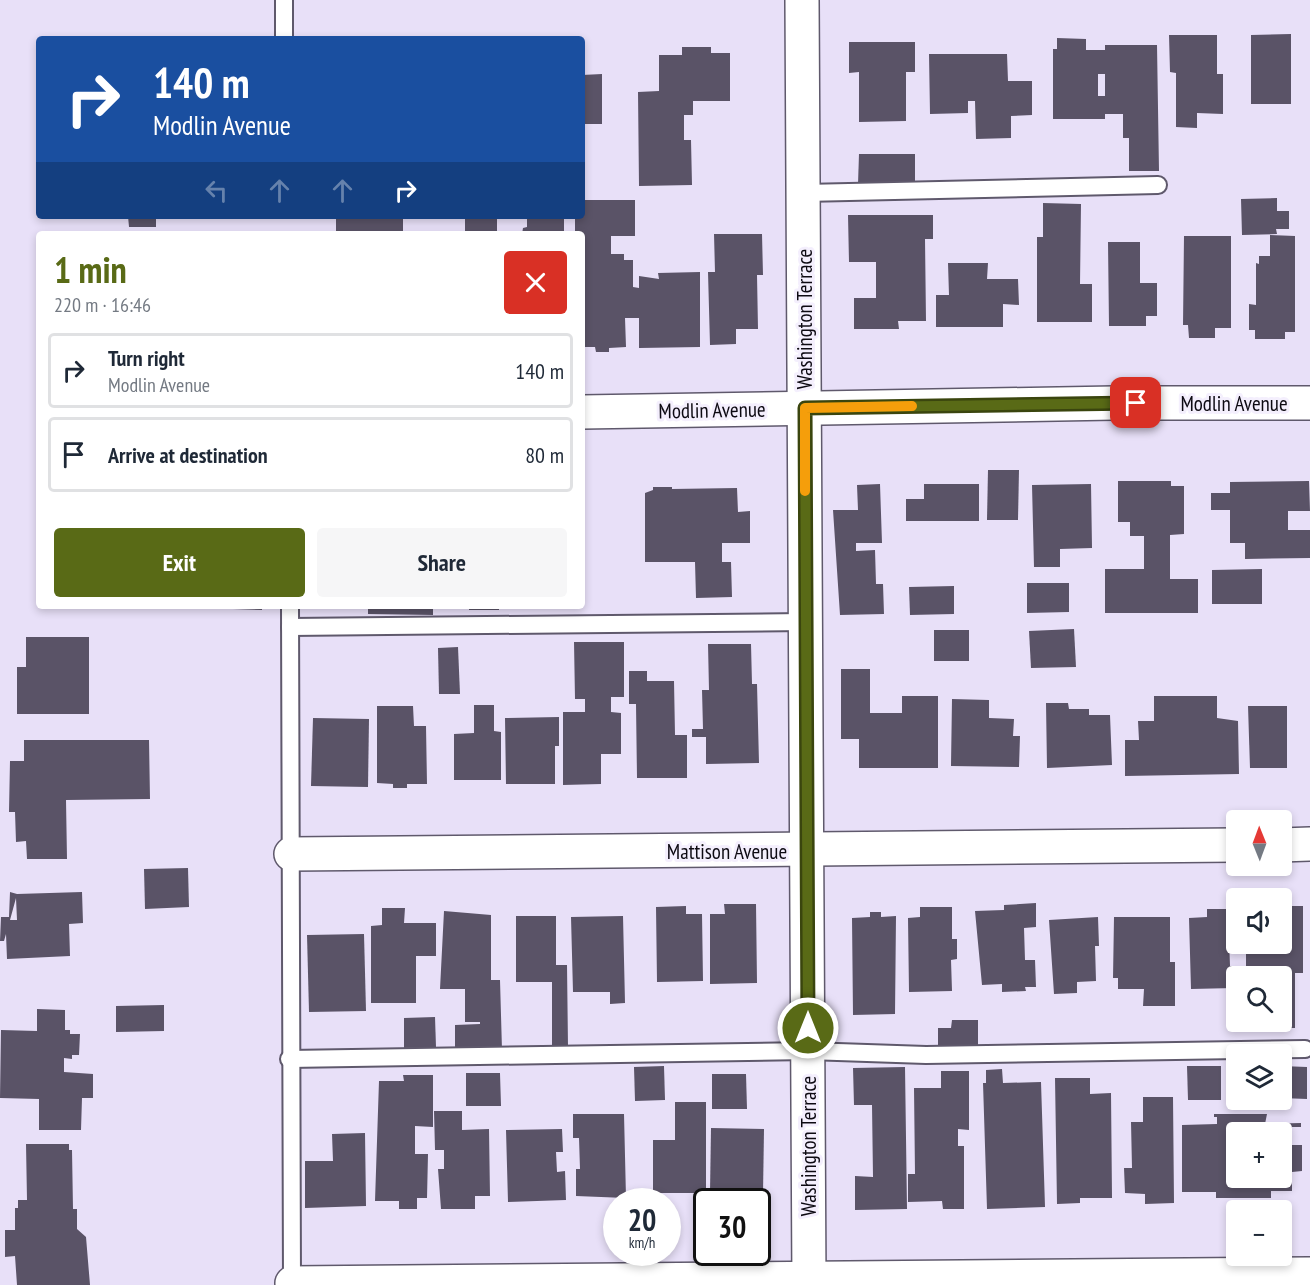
<!DOCTYPE html>
<meta charset="utf-8">
<style>
body{margin:0;font-family:"PT Sans Narrow",sans-serif;background:#f6f6f7;color:#1f2937;height:100vh;display:flex;flex-direction:column;font-size:22px;white-space:nowrap}
*{box-sizing:border-box;margin:0}
p{font-size:20px;color:#747a83}
.icon{flex:none;width:33px;height:33px;fill:none;stroke:currentColor;stroke-width:2;stroke-linecap:round;stroke-linejoin:round}
.map{position:relative;flex:1;overflow:hidden}
.details{position:absolute;left:36px;top:231px;width:549px;height:378px;display:flex;flex-direction:column;background:#fff;border-radius:6px;box-shadow:0 3px 9px #0003}
.details>*{flex:none}
.hud{position:absolute;left:36px;top:36px;width:549px;height:183px;border-radius:6px;box-shadow:0 3px 9px #0003;background:#1a4fa0;color:#fff;overflow:hidden}
.needle{width:39px;rotate:359deg}
.fabs{position:absolute;left:1226px;top:810px;display:grid;gap:12px}
.fabs a{display:grid;place-items:center;width:66px;height:66px;border-radius:6px;background:#fff;box-shadow:0 3px 9px #0003;font-size:30px}
.speed{position:absolute;left:603px;top:1188px;display:flex;gap:12px;font-size:30px;font-weight:700;text-align:center}
.speed>*{display:grid;place-content:center;width:78px;height:78px;border-radius:50%;background:#fff;box-shadow:0 3px 9px #0003;line-height:1}
.speed small{font-size:15px;font-weight:400}
.speed .limit{border:3px solid #111;border-radius:9px;background:#fff;color:#111}
.pin{position:absolute;display:grid;place-items:center;width:51px;height:51px;color:#fff;margin:-26px;border-radius:12px;box-shadow:0 3px 9px #0006}
.me{position:absolute;width:66px;margin:-33px;rotate:0deg;stroke-linejoin:round;filter:drop-shadow(0 0 4px #0008)}
.turn{display:flex;align-items:center;gap:21px;height:126px;padding:0 18px;font-size:27px}
.turn .icon{width:78px;height:78px;stroke-width:2.5}
.turn b{display:block;font-size:42px;line-height:51px}
.lanes{display:flex;align-items:center;height:57px;padding:0 18px;background:#0003;justify-content:center;gap:30px;direction:ltr}
.lanes .off{opacity:.35}
.round{display:grid;place-items:center;flex:none;width:63px;height:63px;border-radius:6px;background:#f6f6f7}
.head{display:flex;align-items:center;justify-content:space-between;height:102px;padding:0 18px}
h1{font-size:36px;font-weight:700;line-height:45px;color:#596a16}
.button{display:flex;gap:12px;margin-top:auto;padding:12px 18px}
.button a{flex:1;height:69px;border-radius:6px;background:#596a16;color:#fff;font-size:24px;font-weight:700;line-height:69px;text-align:center}
.button a+a{background:#f6f6f7;color:#1f2937}
ul{padding:0;list-style:none}
li{display:flex;align-items:center;gap:18px;height:75px;margin:0 12px 9px;padding:0 6px;border:3px solid #e0e1e3;border-radius:6px}
li div{flex:1}
li b{display:block;font-size:22px}
li em{font-style:normal}
.map>svg:first-child{display:block}
.building{fill:#5a5367;fill-rule:evenodd}
.lines{fill:none;stroke-linecap:round;stroke-linejoin:round}
.service-casing{stroke:#5f596c;stroke-width:20}
.minor-casing{stroke:#5f596c;stroke-width:36}
.service{stroke:#fff;stroke-width:16}
.minor{stroke:#fff;stroke-width:33}
.route-casing{stroke:#3a450e;stroke-width:15}
.route{stroke:#596a16;stroke-width:10}
.slow{stroke:#f59e0b;stroke-width:10}
.labels{text-anchor:middle;dominant-baseline:central;stroke-width:6;stroke-linejoin:round;paint-order:stroke}
.street-label{font-size:21px;fill:#0d0a12;stroke:#f4effd}
</style>
<div class="map">
<svg width="1310" height="1285" viewBox="0 0 1310 1285">
<rect width="100%" height="100%" fill="#e8e0f8"/>
<g class="building">
<path d="M1291 34V104H1251V35Z"/>
<path d="M1169 35H1217V74H1223V114L1197 113V128L1176 127V73L1170 72Z"/>
<path d="M1057 38 1086 39V50H1105V45H1157L1159 171H1129V138H1123V114H1105V119H1053V49H1057ZM1098 74H1105V96H1098Z"/>
<path d="M849 42H915V72H906V121L859 122V72L849 73Z"/>
<path d="M682 47H711V53H730V101H693V115H684V140H691L692 185 639 186 638 92 659 91V55H682Z"/>
<path d="M929 54H1007L1008 81H1032V115L1011 116V138L976 139 975 101H968V113L930 114Z"/>
<path d="M602 74V124H582V75Z"/>
<path d="M859 154H915V184H858Z"/>
<path d="M1277 198V211H1289V229H1276L1277 234 1242 235 1241 199Z"/>
<path d="M582 200H635V236H611V254H624V260H633V287L639 288V276L659 279 658 273 700 272V347L639 348V318H625L626 347 609 348V352H596L595 347H582V234H575V216H582Z"/>
<path d="M1043 203 1081 204 1080 284H1092V322H1037V237H1043Z"/>
<path d="M848 215H933V239H925L926 321H898L899 329H854V298H876V262H849Z"/>
<path d="M128 216H156V227H129Z"/>
<rect x="336" y="216" width="67" height="18"/>
<rect x="465" y="216" width="32" height="18"/>
<path d="M527 216H564V234H522L523 228 527 227Z"/>
<path d="M714 234H762L763 275H757L758 329H736V344L710 345 708 272H715Z"/>
<path d="M1270 235 1295 236V332H1285V339H1255V330H1249V304L1256 305V263L1259 264V256H1270Z"/>
<path d="M1184 236H1231V328H1215V338H1189L1188 325H1183Z"/>
<path d="M1108 242H1140V283H1157V316H1146V326H1109Z"/>
<path d="M948 263H988L987 279H1018L1019 305 1003 304V327H936V295H949Z"/>
<path d="M988 470H1019L1018 520H987Z"/>
<path d="M1118 481H1171V486H1184V534L1170 535V579H1198V613H1105V569H1144V536H1130V522H1118Z"/>
<path d="M1309 481 1310 511H1288V530H1310V558L1245 559V543H1230V510H1211V493H1230V482Z"/>
<path d="M880 484 882 543H856V551L875 550 876 584H883L884 614 840 615 833 510H858L857 485Z"/>
<path d="M924 484H979V521H906V499H924Z"/>
<path d="M1091 484 1092 548 1060 549V567H1034L1032 485Z"/>
<path d="M653 487H672V489L737 488 738 512 750 511V543H722V562H731L732 597 696 598 695 562H645V493L653 490Z"/>
<path d="M1262 569V604H1212V570Z"/>
<path d="M1027 583H1069V612L1027 613Z"/>
<path d="M954 586V614L910 615 909 587Z"/>
<path d="M233 606H262V610L233 609Z"/>
<path d="M368 606H433V615L368 614Z"/>
<rect x="469" y="606" width="30" height="4"/>
<path d="M509 606H545V608L510 609Z"/>
<path d="M1074 629 1076 667 1031 668 1029 631Z"/>
<rect x="934" y="630" width="35" height="31"/>
<path d="M26 637H89V714H17V667H26Z"/>
<path d="M574 642H624V697H611V712L621 713V754H601V784L563 785V712H585V699H575Z"/>
<path d="M708 644H751L752 684H757L759 763 706 764V737H692V729H703L702 690H709Z"/>
<path d="M458 647 460 694H439L438 648Z"/>
<path d="M841 669H870V713H902V696H938V768H859V739H841Z"/>
<path d="M629 671H647V681H674L675 735H687V778H637L636 704H629Z"/>
<path d="M1154 696H1217V718L1238 721 1239 774 1125 776V740H1139L1138 721H1154Z"/>
<path d="M952 699 989 700V718L1014 719 1013 736H1020L1019 767 951 766Z"/>
<path d="M1046 703H1068L1069 709H1089V715H1110L1112 765 1047 768Z"/>
<path d="M474 705H494V731L501 732V780H454V734L474 733Z"/>
<path d="M377 706H413L414 726H426L427 784H407V788H393V784L377 783Z"/>
<path d="M1248 706H1287V768H1250Z"/>
<path d="M559 717V746H555V784H506L505 718Z"/>
<path d="M313 718 369 719 368 787 311 786Z"/>
<path d="M24 740H149L150 799 66 800 67 859H27L26 841 16 842 15 812H9L10 761H24Z"/>
<path d="M188 868 189 907 145 909 144 869Z"/>
<path d="M10 892 17 894 82 892 83 923 69 924 70 956 7 959 6 934 4 941H0L1 917H9ZM16 898 17 920H10Z"/>
<path d="M1036 903V927L1024 928 1025 960H1035L1036 987H1025L1026 991 1002 992V984L982 985 975 911 1004 910V905Z"/>
<path d="M724 904H756L757 983 710 984V914H725Z"/>
<path d="M686 906V914H702L703 981 657 982 656 907Z"/>
<path d="M1281 906H1303V973H1295V1028H1247V1022H1281V976H1246V944H1281Z"/>
<path d="M920 907H952V939H957V959L951 960 952 991 909 992 908 918 920 917Z"/>
<path d="M382 908H405L404 923H436V956H416V1003H371V926L382 925Z"/>
<path d="M1207 909H1228L1230 966H1234V988L1191 989 1189 918 1207 917Z"/>
<path d="M444 911 491 915V980H500L502 1050 455 1051V1025L480 1024V1022H465V989H440Z"/>
<path d="M870 912H881V917L896 916 895 1014 853 1015 852 918 870 917Z"/>
<path d="M516 916H556V965H567L568 1047H552V982H516Z"/>
<path d="M623 916 625 1003 610 1004V992H573L571 917Z"/>
<path d="M1098 917 1099 946H1095L1096 981 1077 982V993L1054 994 1049 920Z"/>
<path d="M1114 917H1170V962H1175V1006H1143L1144 989H1118V978H1113Z"/>
<path d="M364 934 366 1011 309 1012 307 935Z"/>
<path d="M164 1005V1031L116 1032V1006Z"/>
<path d="M37 1009 65 1010V1030H70V1034H80L79 1055H72V1059L64 1058V1072L93 1074V1098H82L81 1130H39V1099L0 1098 1 1030 37 1031Z"/>
<path d="M435 1017 436 1047 404 1048V1018Z"/>
<path d="M952 1020H978V1047H938V1028H951Z"/>
<path d="M664 1066 665 1100 635 1101 634 1067Z"/>
<path d="M1187 1066H1221V1100H1188Z"/>
<path d="M1281 1066 1307 1067V1099L1281 1098Z"/>
<path d="M905 1067 907 1209 855 1210V1176L873 1177 872 1105H854L853 1068Z"/>
<path d="M1002 1069 1003 1083 1041 1082 1045 1207 987 1209 983 1083H986V1070Z"/>
<path d="M941 1071H969V1130L958 1129V1146H964V1209H943L942 1201 908 1202V1174H915L914 1088H941Z"/>
<path d="M466 1073H500L501 1106H466Z"/>
<path d="M712 1074H746L747 1109H712Z"/>
<path d="M403 1075H433V1127L415 1126V1154H428L427 1198H417V1209H399V1201H375L379 1081H404Z"/>
<path d="M1055 1078H1090V1094L1111 1093 1112 1198H1080V1203L1057 1204Z"/>
<path d="M1143 1097H1173L1174 1203 1145 1204V1194L1125 1193 1124 1168H1132L1131 1122H1143Z"/>
<path d="M675 1102H706V1193H653V1140H675Z"/>
<path d="M434 1111H462V1130L489 1129 490 1196H475V1209H441L438 1169H444V1150H435Z"/>
<path d="M573 1114H624L626 1198 576 1196V1169H580L579 1138H573Z"/>
<path d="M1214 1114H1267L1265 1124 1301 1123V1127H1292V1145H1302V1171L1292 1172V1191H1271V1198H1216V1192H1182V1125L1217 1124V1117H1214ZM1236 1132H1281V1178H1236Z"/>
<path d="M711 1128 764 1129 763 1194 710 1193Z"/>
<path d="M562 1129 563 1152H556L557 1172 565 1171 566 1200 508 1202 506 1130Z"/>
<path d="M365 1133 366 1206 305 1208V1161H333L332 1134Z"/>
<path d="M26 1144H69V1150H72L73 1209H77V1229L86 1237 90 1285H17L15 1256 5 1257V1230H15V1208H18V1200H27Z"/>
</g>
<g class="lines">
<defs>
<g id="service">
<path d="M284 39V0"/>
<path d="M804 193 1158 185"/>
<path d="M290 606 292 1285"/>
<path d="M290 627 805 622"/>
<path d="M289 1059 808 1051 926 1055 1305 1049"/>
</g>
<g id="minor">
<path d="M802 0 809 1285"/>
<path d="M582 412 1114 403H1310"/>
<path d="M1281 845 1310 844"/>
<path d="M291 854 1236 845"/>
<path d="M292 1283 1310 1274"/>
</g>
</defs>
<use href="#service" class="service-casing"/>
<use href="#minor" class="minor-casing"/>
<use href="#service" class="service"/>
<use href="#minor" class="minor"/>
</g>
<g class="lines">
<defs>
<path id="route" d="M808 1028 805 408 1136 403"/>
</defs>
<use href="#route" class="route-casing"/>
<use href="#route" class="route"/>
<path class="slow" d="M805 491V408L912 406"/>
</g>
<g class="labels">
<g class="street-label">
<text transform="translate(804 319) rotate(-90)">Washington Terrace</text>
<text x="1234" y="403">Modlin Avenue</text>
<text transform="translate(712 410) rotate(-1)">Modlin Avenue</text>
<text x="727" y="851">Mattison Avenue</text>
<text transform="translate(808 1146) rotate(-90)">Washington Terrace</text>
</g>
</g>
</svg>
<div class="fabs">
<a><svg class="needle" viewBox="-14 -14 28 28"><path d="M0-13l5 13h-10z" fill="#e53935"/><path d="M0 13l5-13h-10z" fill="#747a83"/></svg></a>
<a><svg class="icon" aria-label="sound" viewBox="0 0 24 24"><path d="M4 9h4l5-4v14l-5-4H4zM17 9q2 3 0 6"/></svg></a>
<a><svg class="icon" aria-label="search" viewBox="0 0 24 24"><circle cx="10" cy="10" r="6"/><path d="M15 15l6 6"/></svg></a>
<a><svg class="icon" aria-label="layers" viewBox="0 0 24 24"><path d="M12 4l9 5-9 5-9-5zM3 14l9 5 9-5"/></svg></a>
<a>+</a>
<a>−</a>
</div>
<div class="speed"><div>20<small>km/h</small></div><div class="limit">30</div></div>
<div class="pin" style="left:1136px;top:403px;background:#d93025"><svg class="icon" aria-label="arrive" viewBox="0 0 24 24"><path d="M6 21V4h12l-3 4 3 4H6"/></svg></div>
<svg class="me" style="left:808px;top:1028px" viewBox="-20 -20 40 40"><circle r="17" fill="#596a16" stroke="#fff" stroke-width="3"/><path d="M0-11L8 9 0 5-8 9z" fill="#fff"/></svg>
<div class="hud">
<div class="turn"><svg class="icon" aria-label="right" viewBox="0 0 24 24"><path d="M7 20v-9h11M14 6l5 5-5 5"/></svg><div><b>140 m</b>Modlin Avenue</div></div>
<div class="lanes"><svg class="icon off" aria-label="left" viewBox="0 0 24 24"><path d="M17 20v-9H6M10 6l-5 5 5 5"/></svg><svg class="icon off" aria-label="ahead" viewBox="0 0 24 24"><path d="M12 20V5M6 11l6-6 6 6"/></svg><svg class="icon off" aria-label="ahead" viewBox="0 0 24 24"><path d="M12 20V5M6 11l6-6 6 6"/></svg><svg class="icon" aria-label="right" viewBox="0 0 24 24"><path d="M7 20v-9h11M14 6l5 5-5 5"/></svg></div>
</div>
<section class="details">
<div class="head"><div><h1>1 min</h1><p>220 m · 16:46</p></div><a class="round" style="background:#d93025;color:#fff"><svg class="icon" aria-label="close" viewBox="0 0 24 24"><path d="M6 6l12 12M18 6L6 18"/></svg></a></div>
<ul>
<li><svg class="icon" aria-label="right" viewBox="0 0 24 24"><path d="M7 20v-9h11M14 6l5 5-5 5"/></svg><div><b>Turn right</b><p>Modlin Avenue</p></div><em>140 m</em></li>
<li><svg class="icon" aria-label="arrive" viewBox="0 0 24 24"><path d="M6 21V4h12l-3 4 3 4H6"/></svg><div><b>Arrive at destination</b></div><em>80 m</em></li>
</ul>
<div class="button"><a>Exit</a><a>Share</a></div>
</section>
</div>
